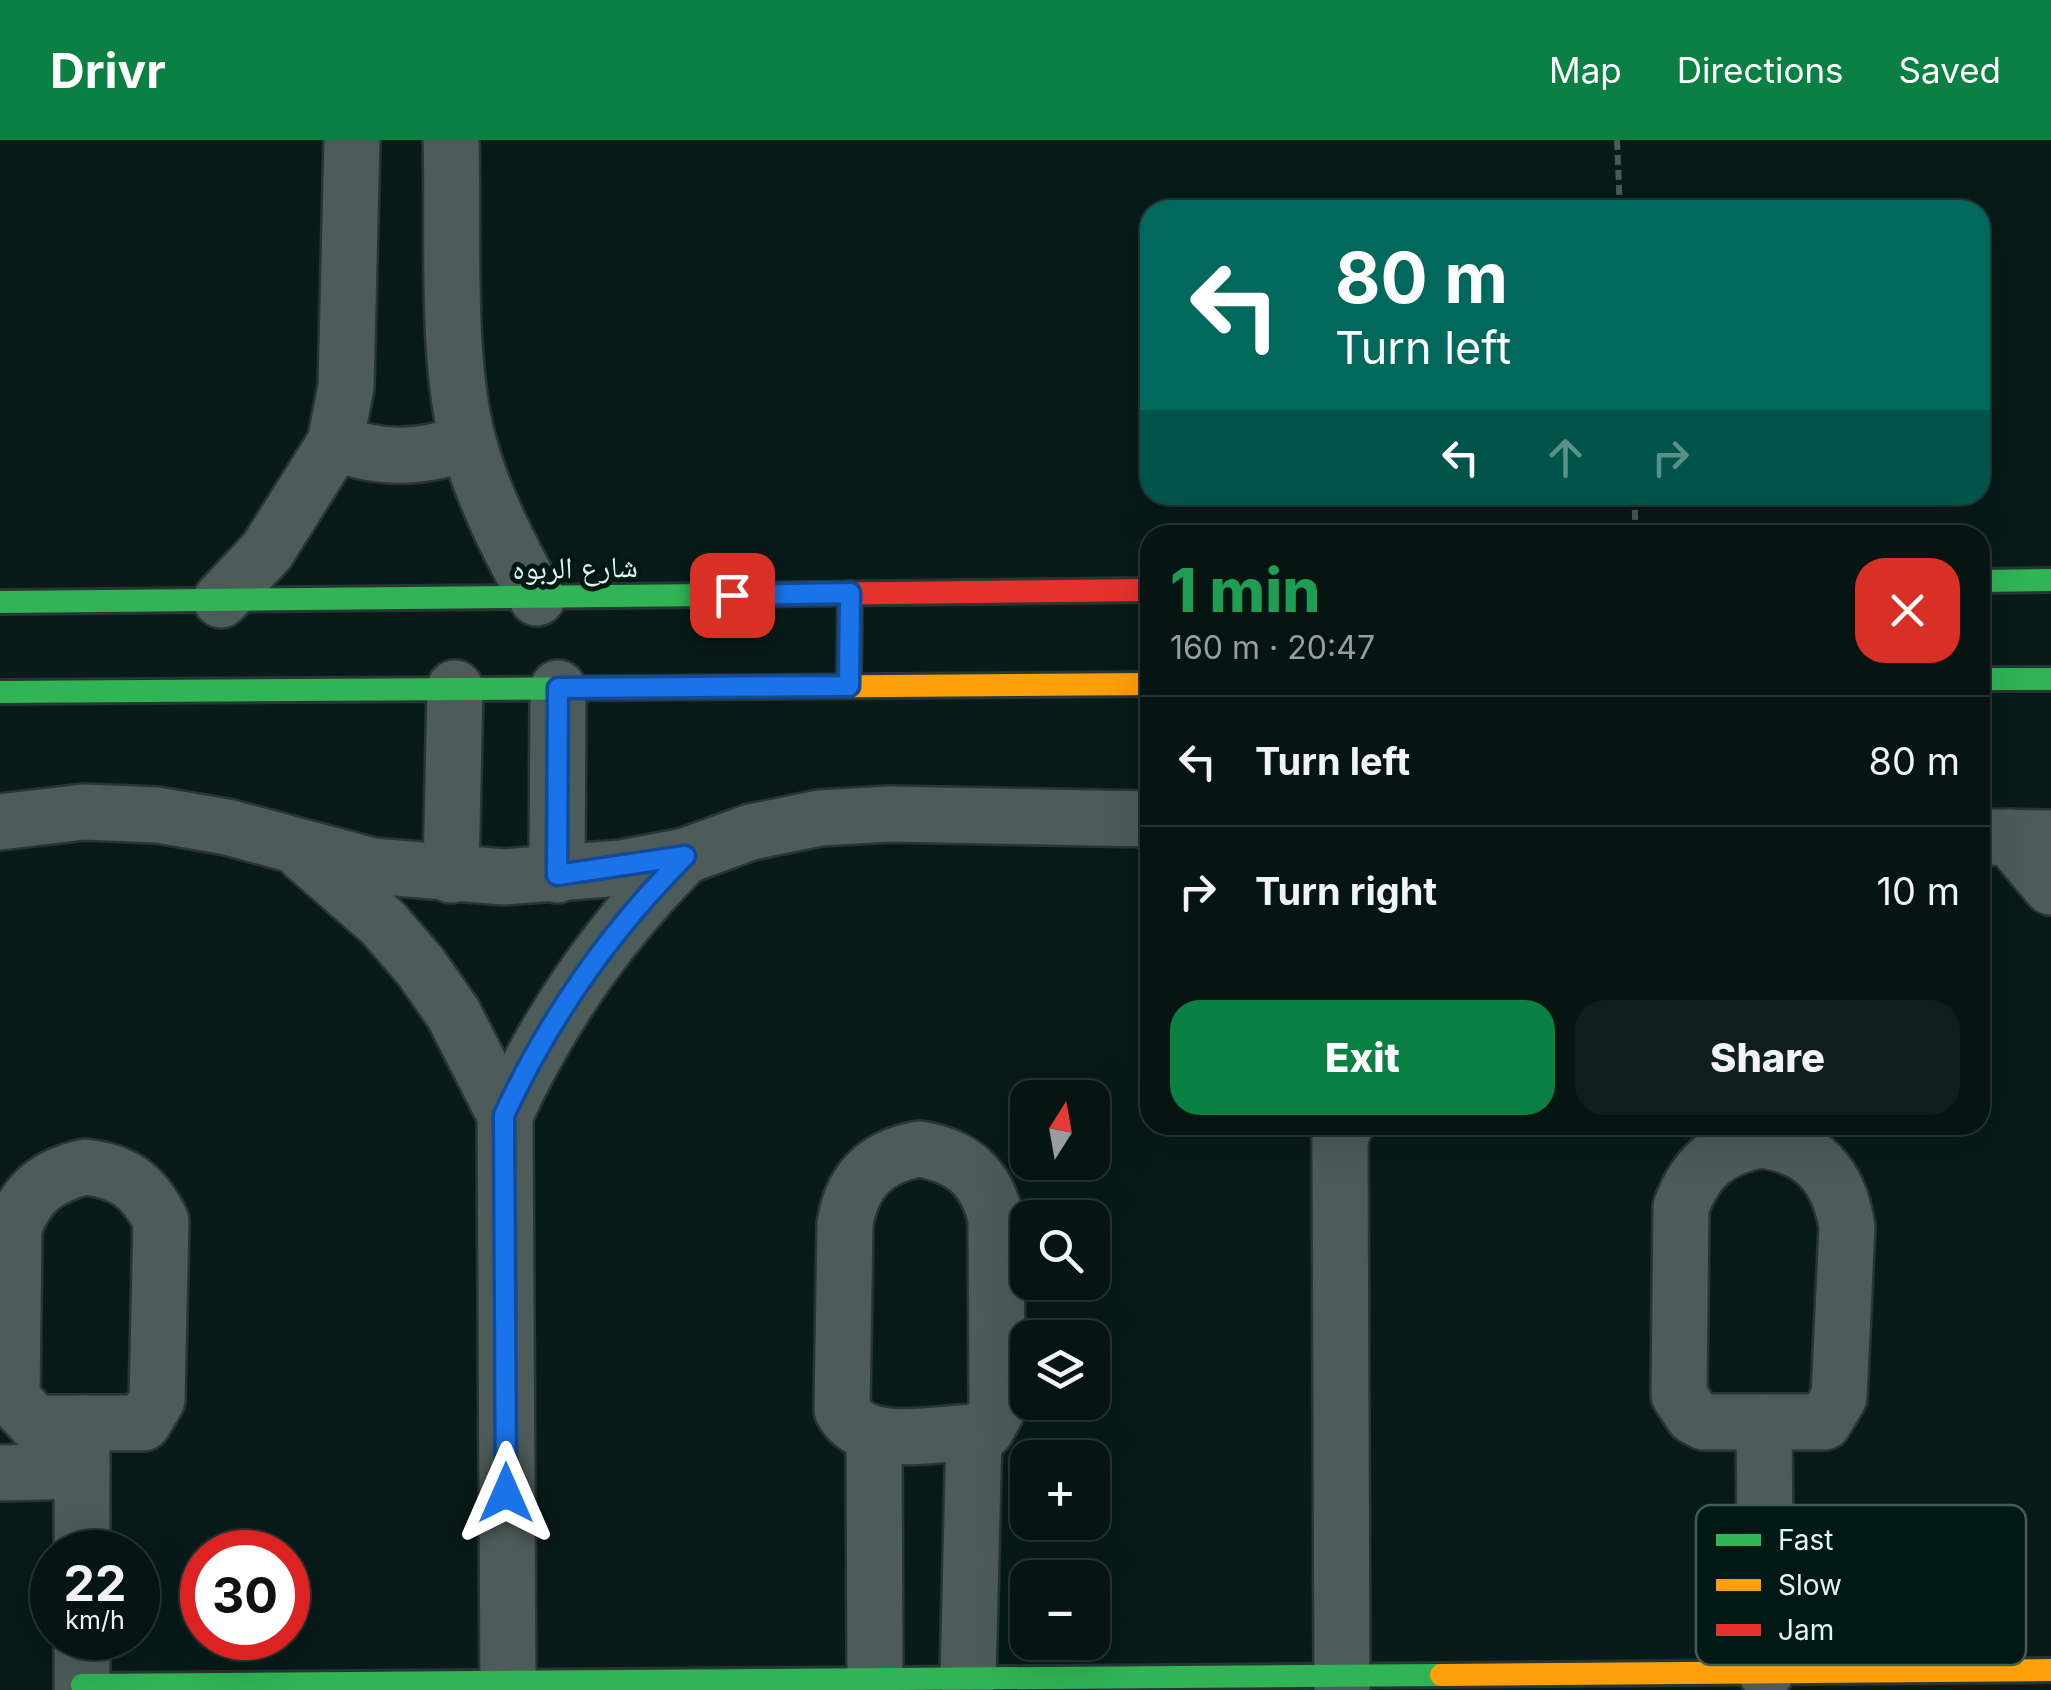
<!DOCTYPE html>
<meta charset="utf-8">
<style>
body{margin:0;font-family:Inter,"Noto Naskh Arabic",sans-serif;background:#0f1d1b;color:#f1f3f6;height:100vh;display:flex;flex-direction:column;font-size:38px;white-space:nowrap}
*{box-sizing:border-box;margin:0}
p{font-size:32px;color:#989e9f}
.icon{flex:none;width:55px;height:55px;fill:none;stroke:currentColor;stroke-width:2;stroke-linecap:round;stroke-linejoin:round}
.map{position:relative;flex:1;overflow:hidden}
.panel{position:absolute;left:1140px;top:385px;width:850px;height:610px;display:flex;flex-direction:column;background:#061412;border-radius:30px;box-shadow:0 10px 40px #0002,0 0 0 2px #273332}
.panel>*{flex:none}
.hud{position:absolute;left:1140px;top:60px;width:850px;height:305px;border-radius:30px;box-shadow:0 10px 40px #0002,0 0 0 2px #273332;background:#00695c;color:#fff;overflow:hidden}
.needle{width:65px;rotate:11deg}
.buttons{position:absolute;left:1010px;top:940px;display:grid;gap:20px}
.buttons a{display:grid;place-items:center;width:100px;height:100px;border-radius:20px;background:#061412;box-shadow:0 10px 40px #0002,0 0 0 2px #273332;font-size:50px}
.speed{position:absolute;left:30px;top:1390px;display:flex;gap:20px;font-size:50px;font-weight:700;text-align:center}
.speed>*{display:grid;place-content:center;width:130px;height:130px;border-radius:50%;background:#061412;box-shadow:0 10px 40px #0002,0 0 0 2px #273332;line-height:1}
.speed small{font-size:25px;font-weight:400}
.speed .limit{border:15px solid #d22;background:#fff;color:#111}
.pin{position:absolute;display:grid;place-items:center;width:85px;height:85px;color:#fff;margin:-42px;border-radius:20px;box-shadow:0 5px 15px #0006}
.me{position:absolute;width:110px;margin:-55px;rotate:0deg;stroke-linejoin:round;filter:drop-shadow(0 0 8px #0008)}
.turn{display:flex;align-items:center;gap:35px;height:210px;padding:0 30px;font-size:45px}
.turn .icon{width:130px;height:130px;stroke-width:2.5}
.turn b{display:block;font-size:70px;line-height:85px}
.lanes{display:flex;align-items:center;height:95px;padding:0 30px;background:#0003;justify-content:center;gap:50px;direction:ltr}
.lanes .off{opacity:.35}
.round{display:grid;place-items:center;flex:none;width:105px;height:105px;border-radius:30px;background:#0f1d1b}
.summary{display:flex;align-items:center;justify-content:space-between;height:170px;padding:0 30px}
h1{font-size:60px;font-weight:800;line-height:75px;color:#1e9e55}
.button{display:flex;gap:20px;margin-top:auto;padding:20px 30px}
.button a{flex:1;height:115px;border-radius:30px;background:#0b8043;color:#fff;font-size:40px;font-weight:800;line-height:115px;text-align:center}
.button a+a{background:#0f1d1b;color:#f1f3f6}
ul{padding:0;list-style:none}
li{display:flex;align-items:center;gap:30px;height:130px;padding:0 30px;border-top:2px solid #273332}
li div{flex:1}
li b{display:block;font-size:38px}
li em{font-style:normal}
header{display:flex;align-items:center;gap:60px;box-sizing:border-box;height:140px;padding:0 50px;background:#0b8043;color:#fff}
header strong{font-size:48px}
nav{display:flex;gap:55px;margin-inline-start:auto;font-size:35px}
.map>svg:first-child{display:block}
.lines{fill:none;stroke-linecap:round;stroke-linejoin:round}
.street-casing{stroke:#283532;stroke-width:60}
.fast-casing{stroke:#283532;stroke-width:28}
.slow-casing{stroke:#283532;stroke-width:28}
.jam-casing{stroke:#283532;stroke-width:28}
.path{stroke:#4c5a57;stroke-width:6;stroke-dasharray:10 5;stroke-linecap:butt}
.street{stroke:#4d5c59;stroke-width:55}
.fast{stroke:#30b455;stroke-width:22}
.slow{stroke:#ff9f0a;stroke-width:22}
.jam{stroke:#e5322d;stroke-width:22}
.route-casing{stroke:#114b97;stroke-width:25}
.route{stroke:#1a73e8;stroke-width:18}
.labels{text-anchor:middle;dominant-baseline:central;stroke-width:10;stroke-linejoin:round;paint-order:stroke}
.street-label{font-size:30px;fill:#e1f5f0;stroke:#001914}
.key{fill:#001914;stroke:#445b56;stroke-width:2.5}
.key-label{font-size:28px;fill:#e1f5f0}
</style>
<header>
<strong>Drivr</strong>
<nav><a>Map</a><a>Directions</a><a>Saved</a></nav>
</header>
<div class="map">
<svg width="2051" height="1550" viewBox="0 0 2051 1550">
<rect width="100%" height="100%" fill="#081b18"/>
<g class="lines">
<defs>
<g id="street">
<path d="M451 0C454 90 445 220 469 305 484 359 510 409 537 458"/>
<path d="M335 303C383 320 420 319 468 302"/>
<path d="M221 460 267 411 335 303 346 247 352 0"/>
<path d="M0 682 84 672 157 675 227 687 373 726 504 737 621 728 685 716 751 692 820 678 890 674 1150 679"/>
<path d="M1980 697 2051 698"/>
<path d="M2009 697 2051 747"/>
<path d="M305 715 383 783 420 826 453 873 505 975 508 1550"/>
<path d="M451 735 455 548"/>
<path d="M557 735 558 548"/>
<path d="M505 975C550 876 609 792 685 716"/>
<path d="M1759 1000C1812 1005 1839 1035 1847 1087L1839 1257 1824 1282H1704L1693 1276 1679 1255 1681 1067C1696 1027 1717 1009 1759 1000Z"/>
<path d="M919 1009C963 1016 987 1037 996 1080L997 1270 986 1290 974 1292C935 1293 863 1311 842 1270L845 1084C852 1040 875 1017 919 1009Z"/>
<path d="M85 1027C123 1031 144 1046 161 1081L157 1260 143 1283H35L12 1258 14 1088C27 1051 48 1036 85 1027Z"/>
<path d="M1764 1282 1766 1532"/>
<path d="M82 1283V1412"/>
<path d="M874 1295 875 1539"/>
<path d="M0 1333 82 1331"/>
<path d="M82 1498V1550"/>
<path d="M968 1539 974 1292"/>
<path d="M1342 1550 1340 999 1345 985"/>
</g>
<g id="fast">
<path d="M1980 441 2051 440"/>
<path d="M0 462 804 454"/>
<path d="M1980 539H2051"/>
<path d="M0 552 624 548"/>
<path d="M82 1545 1441 1535"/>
</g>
<g id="slow">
<path d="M849 546 850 453"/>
<path d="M624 548 1150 544"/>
<path d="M1441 1535 2051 1530"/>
</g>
<path id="jam" d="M804 454 1150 450"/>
</defs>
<use href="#street" class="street-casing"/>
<use href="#fast" class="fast-casing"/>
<use href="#slow" class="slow-casing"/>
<use href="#jam" class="jam-casing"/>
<g class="path">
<path d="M1617 0 1620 70"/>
<path d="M1634 355 1636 395"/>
</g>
<use href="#street" class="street"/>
<use href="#fast" class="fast"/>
<use href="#slow" class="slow"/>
<use href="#jam" class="jam"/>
</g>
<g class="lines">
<defs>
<path id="route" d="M506 1353 504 975C550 876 609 792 685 716L557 735 558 548 849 546 850 453 732 455"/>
</defs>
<use href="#route" class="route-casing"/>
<use href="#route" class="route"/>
</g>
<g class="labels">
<g class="street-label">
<text transform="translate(575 427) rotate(-1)">شارع الربوه</text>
</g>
</g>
<rect x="1696" y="1365" width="330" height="160" rx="15" class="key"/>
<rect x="1716" y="1394" width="45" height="12" fill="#30b455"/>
<rect x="1716" y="1439" width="45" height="12" fill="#ff9f0a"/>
<rect x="1716" y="1484" width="45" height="12" fill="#e5322d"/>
<g class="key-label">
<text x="1778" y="1410">Fast</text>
<text x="1778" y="1455">Slow</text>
<text x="1778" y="1500">Jam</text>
</g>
</svg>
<div class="buttons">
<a><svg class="needle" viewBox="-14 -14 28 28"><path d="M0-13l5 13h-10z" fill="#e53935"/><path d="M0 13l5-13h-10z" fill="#989e9f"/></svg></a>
<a><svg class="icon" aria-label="search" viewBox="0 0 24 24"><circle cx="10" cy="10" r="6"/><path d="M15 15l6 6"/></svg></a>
<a><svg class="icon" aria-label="layers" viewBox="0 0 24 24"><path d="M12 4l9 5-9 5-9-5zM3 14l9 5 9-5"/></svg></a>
<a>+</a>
<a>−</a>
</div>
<div class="speed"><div>22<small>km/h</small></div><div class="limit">30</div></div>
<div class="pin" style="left:732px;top:455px;background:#d93025"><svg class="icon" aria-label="arrive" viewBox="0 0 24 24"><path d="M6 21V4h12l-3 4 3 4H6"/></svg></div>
<svg class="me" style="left:506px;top:1353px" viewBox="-20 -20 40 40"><path d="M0-17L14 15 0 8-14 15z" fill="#1a73e8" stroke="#fff" stroke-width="4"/></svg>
<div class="hud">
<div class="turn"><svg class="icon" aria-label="left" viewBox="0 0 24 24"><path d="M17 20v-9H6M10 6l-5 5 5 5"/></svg><div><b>80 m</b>Turn left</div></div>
<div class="lanes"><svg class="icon" aria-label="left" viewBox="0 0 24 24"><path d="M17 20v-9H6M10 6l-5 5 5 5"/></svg><svg class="icon off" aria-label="ahead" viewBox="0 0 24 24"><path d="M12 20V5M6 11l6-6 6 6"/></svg><svg class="icon off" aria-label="right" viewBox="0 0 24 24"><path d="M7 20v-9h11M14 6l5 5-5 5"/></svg></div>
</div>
<section class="panel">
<div class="summary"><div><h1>1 min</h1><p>160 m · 20:47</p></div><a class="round" style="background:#d93025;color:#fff"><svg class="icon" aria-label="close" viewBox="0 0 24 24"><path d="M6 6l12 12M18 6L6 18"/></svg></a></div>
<ul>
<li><svg class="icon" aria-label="left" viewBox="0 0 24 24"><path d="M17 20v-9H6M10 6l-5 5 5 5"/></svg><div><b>Turn left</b></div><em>80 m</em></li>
<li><svg class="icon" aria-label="right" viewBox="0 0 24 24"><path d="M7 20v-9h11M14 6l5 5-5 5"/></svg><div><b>Turn right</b></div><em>10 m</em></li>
</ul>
<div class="button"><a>Exit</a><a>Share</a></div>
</section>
</div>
